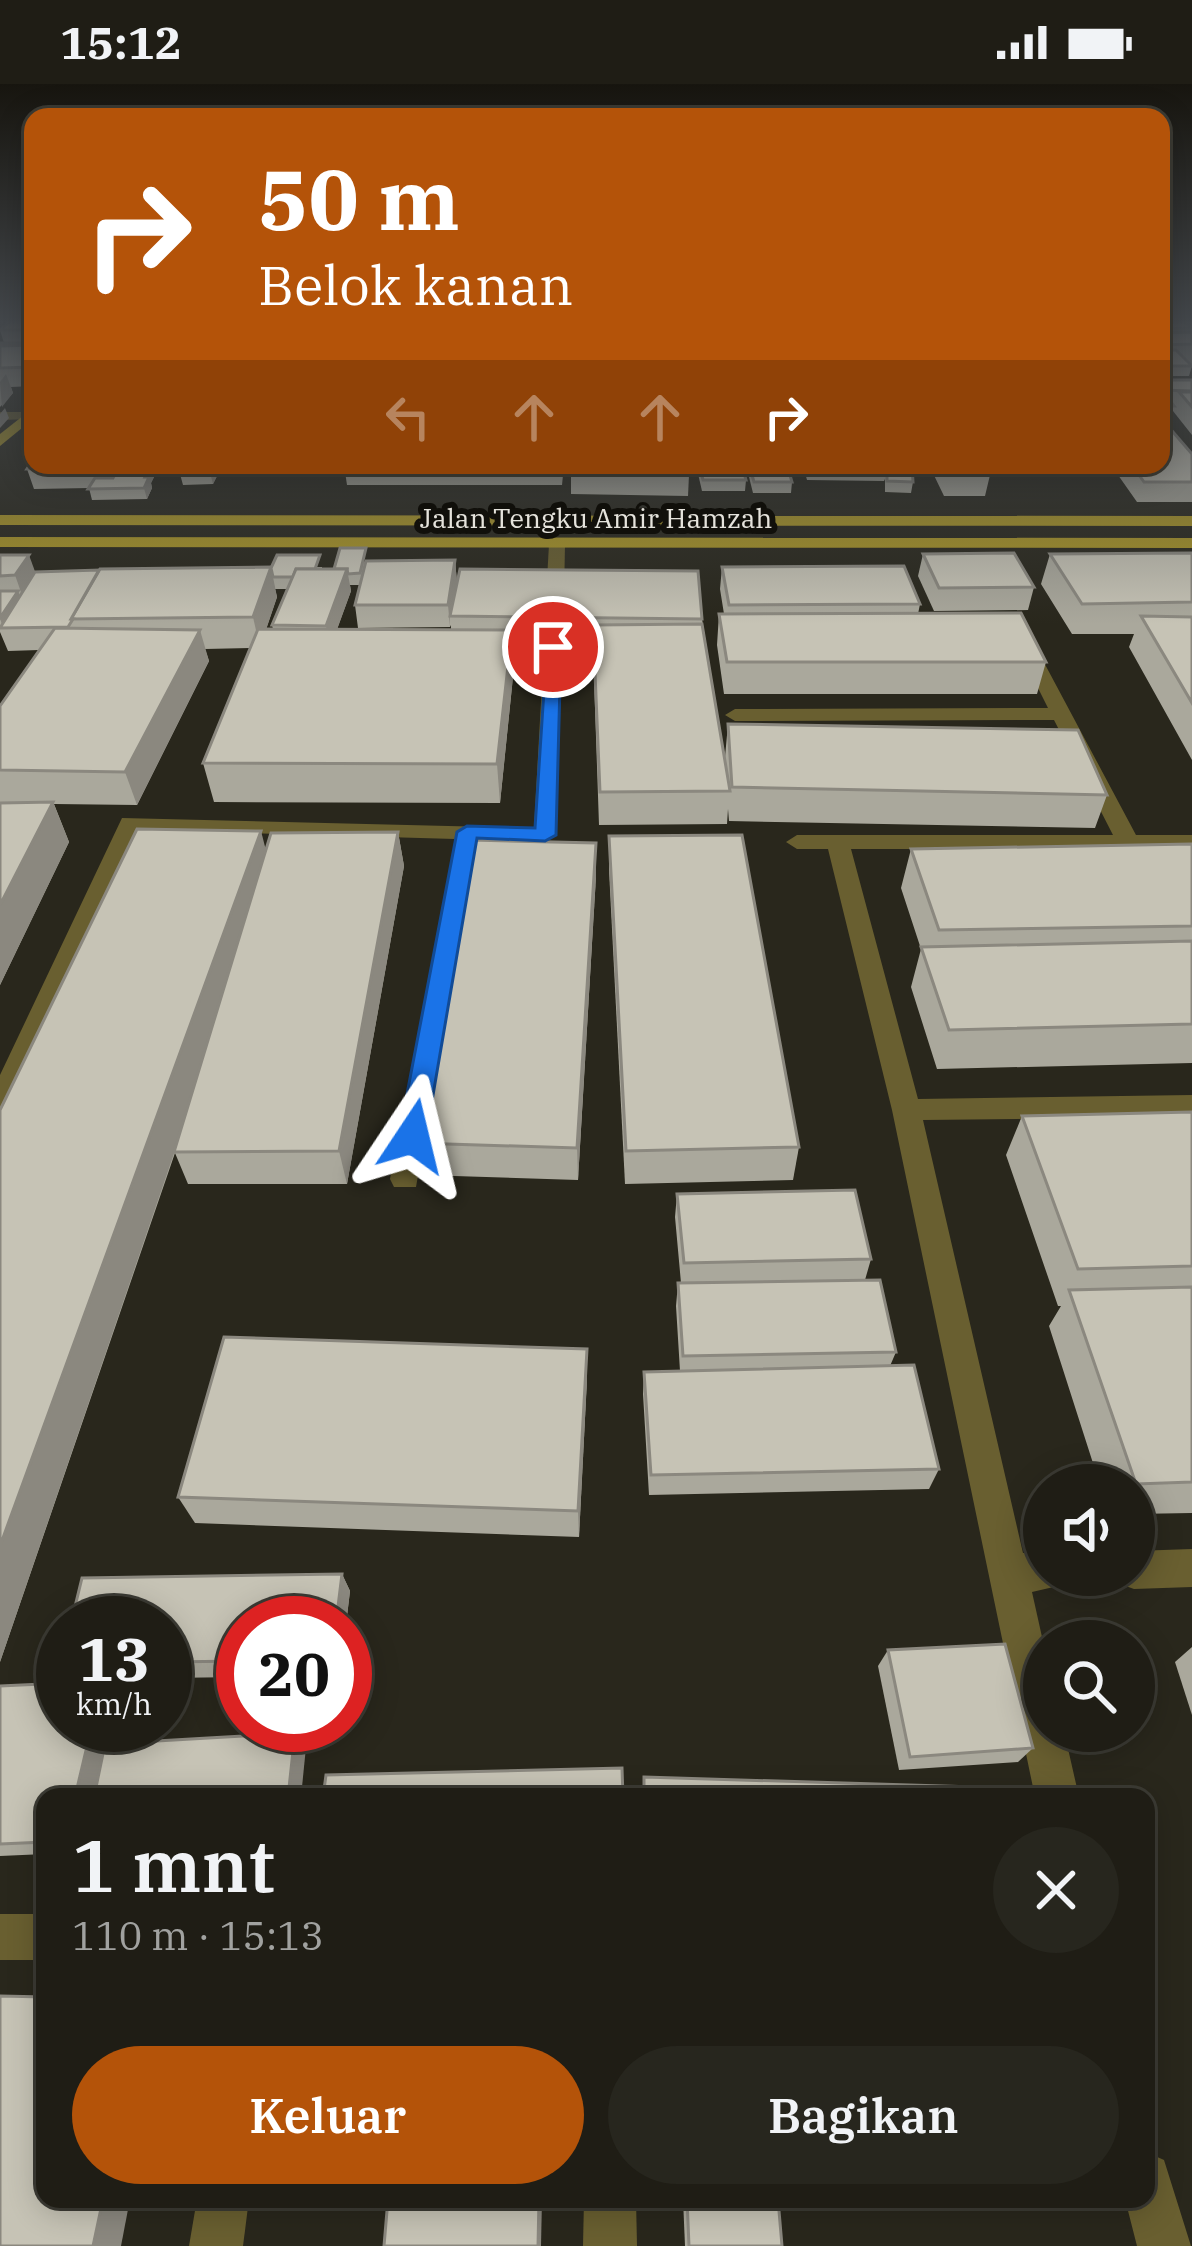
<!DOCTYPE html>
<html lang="id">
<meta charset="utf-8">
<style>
body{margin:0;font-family:"IBM Plex Serif",serif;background:#27261e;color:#f1f3f6;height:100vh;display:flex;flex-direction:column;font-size:45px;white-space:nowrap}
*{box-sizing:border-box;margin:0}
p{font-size:39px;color:#a1a2a0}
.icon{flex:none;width:66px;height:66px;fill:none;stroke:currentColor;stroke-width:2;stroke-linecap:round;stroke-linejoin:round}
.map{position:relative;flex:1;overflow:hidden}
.details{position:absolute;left:36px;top:1704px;width:1119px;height:420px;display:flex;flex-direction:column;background:#1f1d15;border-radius:24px;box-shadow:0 6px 30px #0003,0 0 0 3px #3c3b34}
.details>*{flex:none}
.guide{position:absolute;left:24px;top:24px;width:1146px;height:366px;border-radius:24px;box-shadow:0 6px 30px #0003,0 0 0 3px #3c3b34;background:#b45309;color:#fff;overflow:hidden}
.buttons{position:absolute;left:1023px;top:1380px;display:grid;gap:24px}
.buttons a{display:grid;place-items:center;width:132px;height:132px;border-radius:50%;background:#1f1d15;box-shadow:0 6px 30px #0003,0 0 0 3px #3c3b34;font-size:60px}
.speed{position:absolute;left:36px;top:1512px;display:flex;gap:24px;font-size:60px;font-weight:700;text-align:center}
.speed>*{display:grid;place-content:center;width:156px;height:156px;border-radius:50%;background:#1f1d15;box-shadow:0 6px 30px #0003,0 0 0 3px #3c3b34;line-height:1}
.speed small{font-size:30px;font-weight:400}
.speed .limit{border:18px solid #d22;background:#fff;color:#111}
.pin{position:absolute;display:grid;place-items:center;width:102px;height:102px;color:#fff;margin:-51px;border:6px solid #fff;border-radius:50%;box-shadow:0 3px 12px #0007}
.me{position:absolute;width:132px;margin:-66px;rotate:10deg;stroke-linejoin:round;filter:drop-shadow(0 0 9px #0008)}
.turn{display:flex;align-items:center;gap:42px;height:252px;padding:0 36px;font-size:54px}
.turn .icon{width:156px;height:156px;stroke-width:2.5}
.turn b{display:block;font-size:84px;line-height:102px}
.lanes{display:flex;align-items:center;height:114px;padding:0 36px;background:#0003;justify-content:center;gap:60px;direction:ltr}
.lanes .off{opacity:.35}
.round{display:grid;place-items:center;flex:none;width:126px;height:126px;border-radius:63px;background:#27261e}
.headline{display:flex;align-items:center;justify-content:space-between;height:204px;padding:0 36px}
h1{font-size:72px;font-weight:600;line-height:90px}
.button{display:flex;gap:24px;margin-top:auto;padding:24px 36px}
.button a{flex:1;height:138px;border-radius:72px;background:#b45309;color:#fff;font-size:48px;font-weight:600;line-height:138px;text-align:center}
.button a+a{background:#27261e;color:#f1f3f6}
.status{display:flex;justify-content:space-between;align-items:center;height:84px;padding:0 60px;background:#1f1d15;direction:ltr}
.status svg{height:33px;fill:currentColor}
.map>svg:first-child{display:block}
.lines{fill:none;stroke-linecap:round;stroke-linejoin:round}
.minor{fill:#695f30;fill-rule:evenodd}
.major{fill:#ab9627;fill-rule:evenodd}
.wall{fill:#aaa89c;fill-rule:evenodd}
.shaded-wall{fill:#8b887f}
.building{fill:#c6c3b5;stroke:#8b887f;stroke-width:3}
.route{fill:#1a73e8;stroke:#114b97;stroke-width:3}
.labels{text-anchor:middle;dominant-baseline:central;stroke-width:12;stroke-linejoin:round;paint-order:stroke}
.far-street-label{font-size:27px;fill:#e5e3dc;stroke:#11100b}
</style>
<div class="status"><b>15:12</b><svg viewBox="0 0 49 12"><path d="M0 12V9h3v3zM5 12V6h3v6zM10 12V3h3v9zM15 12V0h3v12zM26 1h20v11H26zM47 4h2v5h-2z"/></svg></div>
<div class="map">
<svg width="1192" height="2162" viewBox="0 0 1192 2162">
<rect width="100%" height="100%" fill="#29271c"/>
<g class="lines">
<g class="minor">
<path d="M0 328H28L33 335 0 336Z"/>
<path d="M557 455 565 460 564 514 555 519 546 514 549 460Z"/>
<path d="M1023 550 1032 556 1136 751H1192V765H851L918 1015 1192 1011V1033L923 1036 1023 1469H1044V1491H1062L1058 1502 1032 1508 1044 1562V1647H1064L1079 1713H1035L892 1026 828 765H797L786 758 797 751H1113L1054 636 735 637 725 631 735 625 1048 624 1014 556Z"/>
<path d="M553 558 562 564 556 751 545 758 478 756 416 1103H394L390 1095 455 755 138 746 14 1022 0 1033V991L122 734 534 744 544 564Z"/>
<path d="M1192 1465V1503L1134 1505 1120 1500 1117 1491H1134V1467Z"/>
<rect x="0" y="1830" width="45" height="46"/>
<path d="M1146 2068 1164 2076 1191 2162H1137L1125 2115H1146Z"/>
<path d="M197 2115H249L243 2162H189Z"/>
<path d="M584 2115H636L637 2162H583Z"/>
</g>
<g class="major">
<path d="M33 324V335L0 362V350Z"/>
<path d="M0 431 1192 432V442L0 441Z"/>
<path d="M0 453 1192 454V464L0 463Z"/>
</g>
</g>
<g class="wall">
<path d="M33 238V302L11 303 13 309 0 323V259H4L0 246Z"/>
<path d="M1161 238H1192V282L1189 292H1161Z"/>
<path d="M1161 296H1192V351L1173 327 1171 332H1161Z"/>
<path d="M1192 370V418H1137L1111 381H1161Z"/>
<path d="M33 381H160L151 399 152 404 147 415 92 416 89 404 34 405 27 385Z"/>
<path d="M185 381H219L220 386 213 400 183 401 180 390Z"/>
<path d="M344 381H564L562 401H347Z"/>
<path d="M696 381H742L746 396 745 407H702Z"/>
<path d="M746 381H787L792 398 791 409H753Z"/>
<path d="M801 381H912L913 398 911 409 885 408V395L884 397 807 396 804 385H802Z"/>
<path d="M929 381H1030L1028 388 987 386 990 391 985 412H944Z"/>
<path d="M571 390 689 391 688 412 571 410Z"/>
<path d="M1192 469V676L1129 563 1134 550H1072L1041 500 1050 470Z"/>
<path d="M923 470 1034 503 1028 526 934 527 918 492Z"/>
<path d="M0 471 35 488 322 483V485H334L367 477 455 476 457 498 702 535 725 673 728 640 1107 711 1095 744 729 737 728 725 727 740 599 741 593 565 513 564 514 583 500 719 214 718 203 679 250 564 205 565 209 577 137 721 54 720 69 758 0 901V622L39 566 8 567 0 548ZM350 501H360L355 521 358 544 450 543 451 541V546L337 545 351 507ZM275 505H288L272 541 273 545H266L277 513Z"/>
<path d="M722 483 920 520 918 530 1046 578 1037 610H724L717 561 719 530H724L720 505Z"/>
<path d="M398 748 404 782 347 1100H188L175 1069 0 1578V1026L266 766Z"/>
<path d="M609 752 799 1063 793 1096 625 1100 609 786Z"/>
<path d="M1192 760V979L937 985 911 903 921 865 901 804 911 765Z"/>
<path d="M596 792 578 1096 422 1091 416 1059Z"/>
<path d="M1192 1028V1429L1134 1430V1401H1100L1049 1242 1061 1222H1058L1006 1071 1022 1032Z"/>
<path d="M677 1110 871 1175 865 1196 896 1268 890 1282 939 1385 929 1405 649 1411 643 1310 644 1288 680 1287 676 1222 678 1199H681L675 1133Z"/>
<path d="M587 1295 579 1453 195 1439 178 1413Z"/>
<path d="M342 1490 350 1507 345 1549V1539H243V1593L165 1594V1539Z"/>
<path d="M1192 1563V1631L1175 1578Z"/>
<path d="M888 1566 1033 1664 1018 1678 899 1686 878 1582Z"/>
<path d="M0 1602 63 1641H112L108 1659 295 1649 306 1663 45 1713V1770L0 1772Z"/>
<path d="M683 2115H778L782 2162H685Z"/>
</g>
<g class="shaded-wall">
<path d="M6 290 13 309 2 323 0 298Z"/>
<path d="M5 324 9 334 0 344V330Z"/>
<path d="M109 381H126L113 404 107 383Z"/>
<path d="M151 381H160L151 399 152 404 147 415 144 404 145 393Z"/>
<path d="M215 381H219L220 386 213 400 210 389Z"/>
<path d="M29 471 37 493 23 514 15 491Z"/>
<path d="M455 476 457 498 450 532V543L448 521Z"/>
<path d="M271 483 277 513 260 564 253 533Z"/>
<path d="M347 485 351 507 330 565 326 542Z"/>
<path d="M18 507 23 519 3 544 0 534Z"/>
<path d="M200 546 209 577 137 721 125 688Z"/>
<path d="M512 546 514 583 500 719 497 680Z"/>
<path d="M53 718 69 758 0 901V821Z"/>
<path d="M261 747 271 786 0 1578V1462Z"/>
<path d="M398 748 404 782 347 1100 339 1067Z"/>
<path d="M596 759V792L578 1096 577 1064Z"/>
<path d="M587 1265V1295L579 1453 578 1427Z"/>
<path d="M342 1490 350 1507 345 1549V1539H336Z"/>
<path d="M92 1641H112L97 1713H75Z"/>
<path d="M295 1649 306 1663 301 1713H288Z"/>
<path d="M103 2115H130L121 2162H93Z"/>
<path d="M539 2115H542L541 2162H538Z"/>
</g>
<g class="building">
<path d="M9 238H33V246H0Z"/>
<path d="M1161 238H1184L1192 244 1161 245Z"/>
<path d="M1192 248V260L1161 261V249Z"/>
<path d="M0 259H33V261L0 262Z"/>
<path d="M33 261V283L0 284V262Z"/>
<path d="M1161 266H1176L1192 282H1161Z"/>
<path d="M1161 296H1192V307L1162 306 1174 322H1161Z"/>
<path d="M1179 308H1192V323Z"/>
<path d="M1161 334 1192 370V398H1144L1132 381H1161Z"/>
<path d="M33 376V381H109L107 383 27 385Z"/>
<path d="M120 381H151L145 393H149L144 404 88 405 95 394H113Z"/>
<path d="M185 381H215L210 389 180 390Z"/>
<path d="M572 381H689V391L571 390Z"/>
<path d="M699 381H742L746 396H703Z"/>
<path d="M749 381H787L792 398H754Z"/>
<path d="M807 381H885L886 386 808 385Z"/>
<path d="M887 381H912L913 398 887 397Z"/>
<path d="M943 381H984L990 391H949Z"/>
<path d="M340 464H366L360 489 348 490 347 485H334Z"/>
<path d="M1014 469 1034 503 939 504 923 470Z"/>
<path d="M1192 469V518L1082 520 1050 470Z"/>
<path d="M0 471H29L15 491 0 492Z"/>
<path d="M277 471H320L315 485H296L293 493H273L271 484Z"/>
<path d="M455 476 448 521H355L366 477Z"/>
<path d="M904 482 920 520 729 521 722 483Z"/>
<path d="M271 483 253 533 71 535 100 485Z"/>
<path d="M296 485H347L326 542 272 541Z"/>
<path d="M460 485 698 487 702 535 450 532Z"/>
<path d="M99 486 71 535H73L68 543 0 544 35 488Z"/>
<path d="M0 507H18L0 534Z"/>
<path d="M1021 529 1046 578H727L719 530Z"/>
<path d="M1141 532 1192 533V619Z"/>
<path d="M702 540 730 707 600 708 593 541Z"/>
<path d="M55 544 200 546 125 688 0 686V622Z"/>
<path d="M258 545 512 546 497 680 203 679Z"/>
<path d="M728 640 1078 646 1107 711 732 703Z"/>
<path d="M53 718 0 821V719Z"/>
<path d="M137 745 261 747 0 1462V1026Z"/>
<path d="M398 748 339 1067 174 1068 271 749Z"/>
<path d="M742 751 799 1063 626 1067 609 752Z"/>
<path d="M471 756 596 759 577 1064 416 1059Z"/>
<path d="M1192 760V842L939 846 911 765Z"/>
<path d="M1192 857V940L949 946 921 863Z"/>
<path d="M1192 1028V1182L1078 1185 1022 1032Z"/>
<path d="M855 1106 871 1175 684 1179 677 1110Z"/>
<path d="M880 1196 896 1268 683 1272 678 1199Z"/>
<path d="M1192 1203V1398L1136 1400 1069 1206Z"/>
<path d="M224 1253 587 1265 578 1427 178 1413Z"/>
<path d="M914 1281 939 1385 651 1391 644 1288Z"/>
<path d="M342 1490 336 1539H243V1577L165 1578V1539H71L82 1494Z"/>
<path d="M1005 1560 1033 1664 910 1673 888 1566Z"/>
<path d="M63 1599V1641H92L75 1713H45V1758L0 1760V1602Z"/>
<path d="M295 1649 288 1713H94L105 1660Z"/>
<path d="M622 1684 623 1713H323L326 1691Z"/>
<path d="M644 1693 1007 1704 1009 1713H644Z"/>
<path d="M0 1912 45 1913V2115H103L93 2162H0Z"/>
<path d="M388 2115H539L538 2162H384Z"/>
<path d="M687 2115H778L782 2162H689Z"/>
</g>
<linearGradient id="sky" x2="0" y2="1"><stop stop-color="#17150f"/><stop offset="0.44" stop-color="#43474b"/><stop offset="1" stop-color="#43474b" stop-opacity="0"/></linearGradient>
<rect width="1192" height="540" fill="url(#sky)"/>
<path class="route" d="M547 560 561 563 556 751 545 757 477 754 426 1052 413 1062 399 1052 457 748 467 742 535 744Z"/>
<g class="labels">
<g class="far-street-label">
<text x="596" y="433">Jalan Tengku Amir Hamzah</text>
</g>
</g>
</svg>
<div class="buttons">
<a><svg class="icon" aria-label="sound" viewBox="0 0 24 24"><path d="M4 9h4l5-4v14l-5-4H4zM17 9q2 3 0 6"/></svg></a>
<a><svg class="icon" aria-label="search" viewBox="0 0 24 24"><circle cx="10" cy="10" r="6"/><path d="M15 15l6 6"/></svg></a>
</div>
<div class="speed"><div>13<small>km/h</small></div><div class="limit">20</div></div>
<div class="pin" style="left:553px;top:563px;background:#d93025"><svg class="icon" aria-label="arrive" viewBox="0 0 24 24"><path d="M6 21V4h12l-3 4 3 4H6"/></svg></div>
<svg class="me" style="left:413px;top:1052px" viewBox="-20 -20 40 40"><path d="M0-17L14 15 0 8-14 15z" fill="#1a73e8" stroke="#fff" stroke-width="4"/></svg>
<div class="guide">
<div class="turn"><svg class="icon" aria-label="right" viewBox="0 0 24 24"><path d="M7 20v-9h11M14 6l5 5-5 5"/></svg><div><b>50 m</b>Belok kanan</div></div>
<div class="lanes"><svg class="icon off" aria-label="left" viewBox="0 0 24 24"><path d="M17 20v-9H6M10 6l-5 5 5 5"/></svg><svg class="icon off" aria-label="ahead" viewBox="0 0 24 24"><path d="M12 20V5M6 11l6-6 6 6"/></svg><svg class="icon off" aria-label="ahead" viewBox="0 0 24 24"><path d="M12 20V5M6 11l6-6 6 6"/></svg><svg class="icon" aria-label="right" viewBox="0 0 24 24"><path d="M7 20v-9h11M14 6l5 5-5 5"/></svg></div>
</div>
<section class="details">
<div class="headline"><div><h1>1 mnt</h1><p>110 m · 15:13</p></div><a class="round"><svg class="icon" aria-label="close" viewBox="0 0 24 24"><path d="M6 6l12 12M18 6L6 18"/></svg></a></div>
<div class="button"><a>Keluar</a><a>Bagikan</a></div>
</section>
</div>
